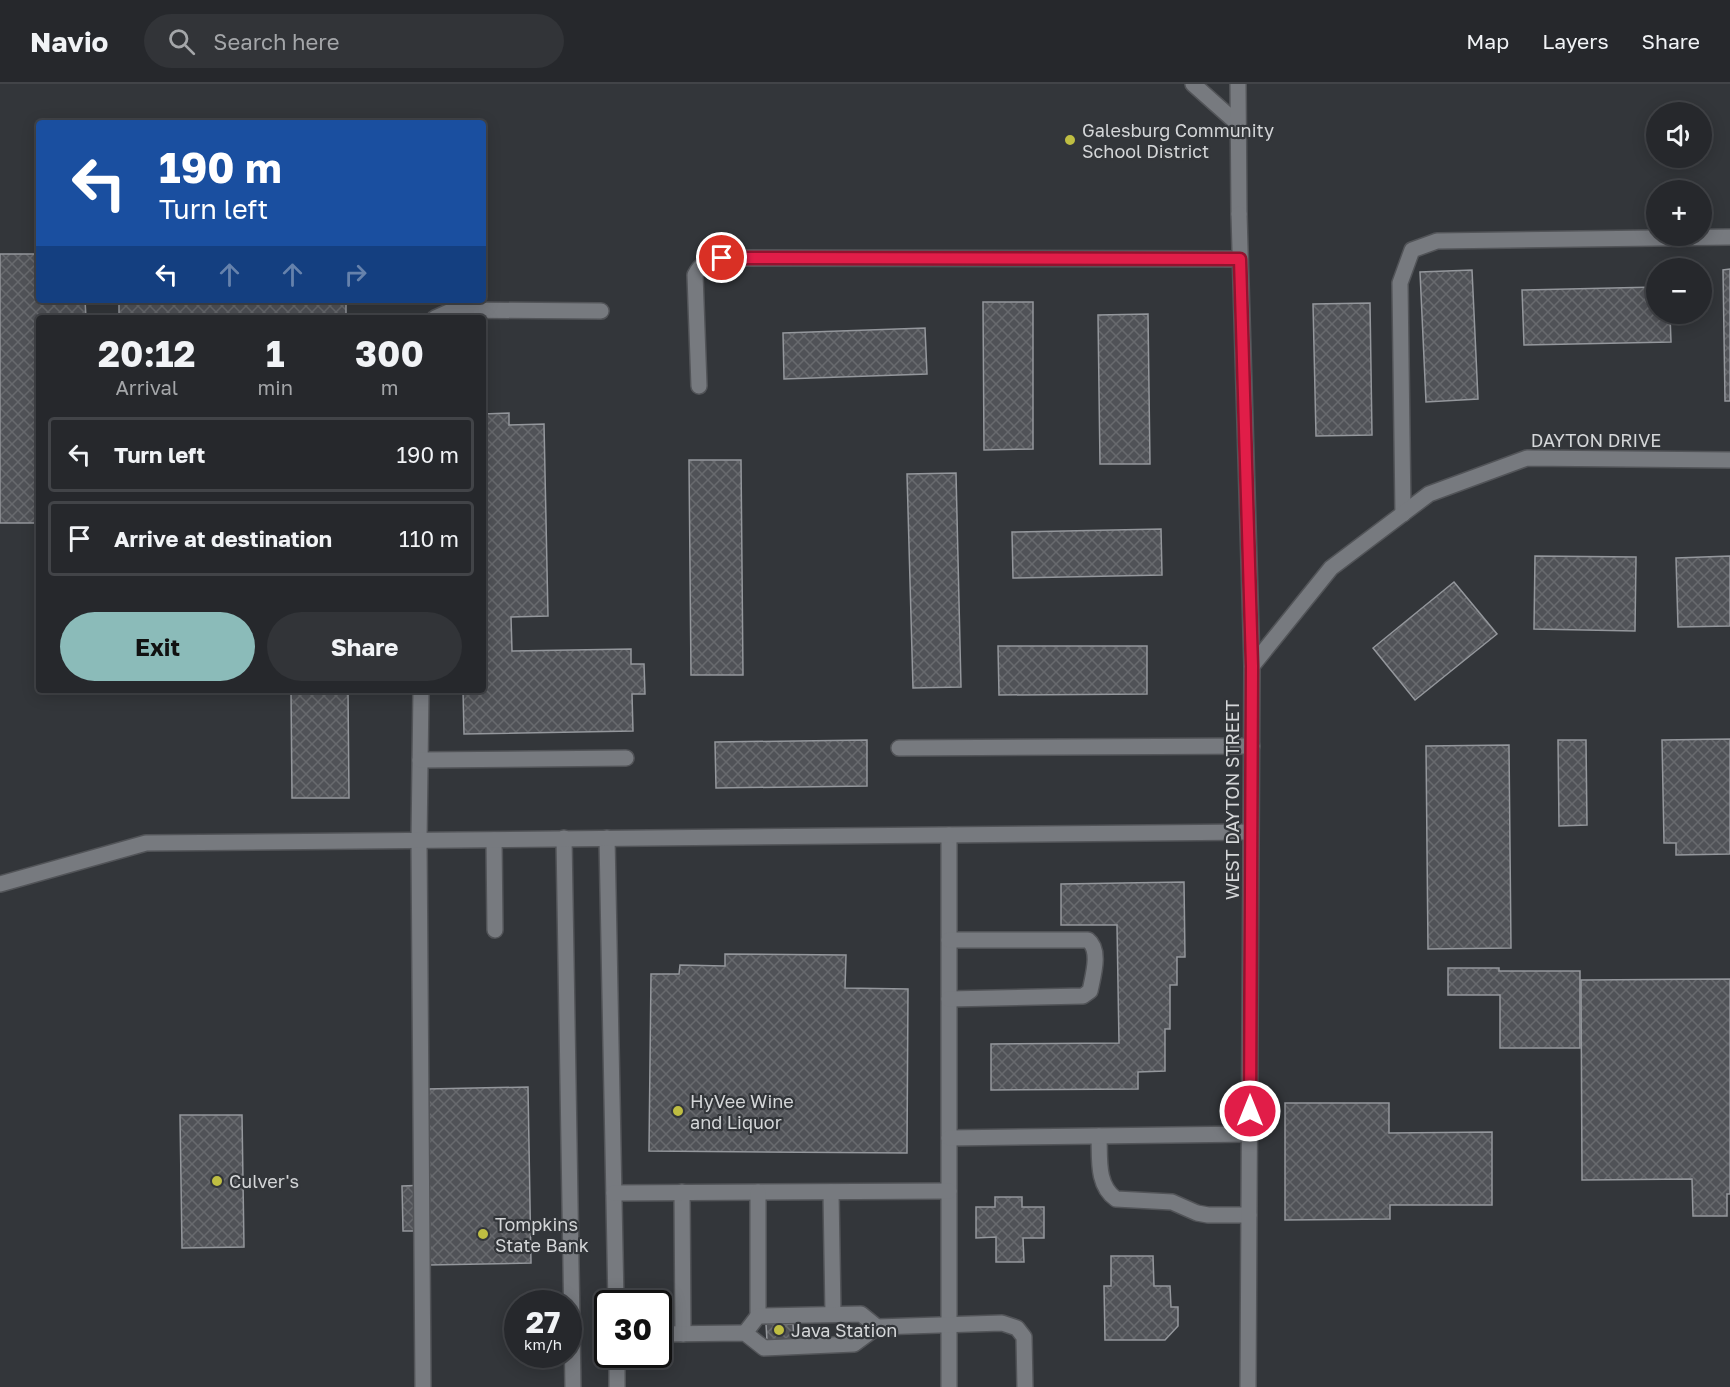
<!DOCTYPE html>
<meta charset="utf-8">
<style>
body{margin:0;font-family:"Golos Text",sans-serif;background:#323438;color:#f1f3f6;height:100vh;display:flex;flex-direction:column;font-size:22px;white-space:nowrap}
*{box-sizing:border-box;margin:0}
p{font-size:20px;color:#a4a6a9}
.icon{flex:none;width:33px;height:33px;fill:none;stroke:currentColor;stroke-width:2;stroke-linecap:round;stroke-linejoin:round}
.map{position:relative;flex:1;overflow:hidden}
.panel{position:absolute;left:36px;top:231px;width:450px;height:378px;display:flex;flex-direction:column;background:#26282c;border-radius:6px;box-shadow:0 3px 15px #0003,0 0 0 2px #424448}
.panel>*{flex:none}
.banner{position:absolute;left:36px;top:36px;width:450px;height:183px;border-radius:6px;box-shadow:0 3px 15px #0003,0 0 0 2px #424448;background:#1a4fa0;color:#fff;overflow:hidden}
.buttons{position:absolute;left:1646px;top:18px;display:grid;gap:12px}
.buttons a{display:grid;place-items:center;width:66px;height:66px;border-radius:50%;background:#26282c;box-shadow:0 3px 15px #0003,0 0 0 2px #424448;font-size:30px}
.speed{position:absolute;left:504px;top:1206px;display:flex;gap:12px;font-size:30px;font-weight:700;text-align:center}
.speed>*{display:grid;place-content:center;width:78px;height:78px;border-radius:50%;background:#26282c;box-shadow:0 3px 15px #0003,0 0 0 2px #424448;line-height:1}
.speed small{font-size:15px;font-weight:400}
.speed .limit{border:3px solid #111;border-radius:9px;background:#fff;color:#111}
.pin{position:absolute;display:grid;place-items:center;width:51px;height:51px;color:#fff;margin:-26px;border:3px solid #fff;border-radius:50%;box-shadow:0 2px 6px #0007}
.me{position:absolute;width:66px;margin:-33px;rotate:0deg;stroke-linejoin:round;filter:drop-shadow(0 0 4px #0008)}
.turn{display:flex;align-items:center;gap:21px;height:126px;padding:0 24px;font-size:27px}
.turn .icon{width:78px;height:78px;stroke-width:2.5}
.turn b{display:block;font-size:42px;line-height:51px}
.lanes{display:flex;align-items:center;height:57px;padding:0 24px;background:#0003;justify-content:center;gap:30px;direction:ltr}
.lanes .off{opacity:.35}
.eta{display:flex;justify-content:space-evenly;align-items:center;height:102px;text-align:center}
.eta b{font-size:36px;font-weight:700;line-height:42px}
.primary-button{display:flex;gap:12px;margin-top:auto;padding:12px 24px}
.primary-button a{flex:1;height:69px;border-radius:36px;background:#8bbbb9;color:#111;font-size:24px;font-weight:700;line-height:69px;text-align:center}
.primary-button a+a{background:#323438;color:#f1f3f6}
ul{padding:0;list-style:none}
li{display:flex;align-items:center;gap:18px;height:75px;margin:0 12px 9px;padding:0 12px;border:3px solid #424448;border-radius:6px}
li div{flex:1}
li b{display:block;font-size:22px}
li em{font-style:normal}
header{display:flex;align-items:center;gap:36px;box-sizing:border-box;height:84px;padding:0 30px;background:#26282c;border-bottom:2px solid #424448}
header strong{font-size:28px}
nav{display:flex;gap:33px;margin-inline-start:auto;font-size:21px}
.search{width:420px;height:54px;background:#323438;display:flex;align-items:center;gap:15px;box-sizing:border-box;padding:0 21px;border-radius:33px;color:#a4a6a9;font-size:22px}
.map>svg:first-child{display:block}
.building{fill:url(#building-cross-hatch);stroke:#94979c;stroke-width:1.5}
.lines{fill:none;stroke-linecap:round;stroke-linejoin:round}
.lane-casing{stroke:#525458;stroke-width:18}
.street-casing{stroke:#525458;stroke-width:18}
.lane{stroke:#777a7f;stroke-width:15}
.street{stroke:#777a7f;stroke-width:15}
.route-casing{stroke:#92132f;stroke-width:15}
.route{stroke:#e11d48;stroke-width:10}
.poi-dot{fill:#bfbe42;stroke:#33363a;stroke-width:2}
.labels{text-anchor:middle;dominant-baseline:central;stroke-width:4.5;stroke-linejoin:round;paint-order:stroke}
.poi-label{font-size:18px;fill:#d4d6d8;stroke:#33363a;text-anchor:start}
.street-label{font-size:18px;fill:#d4d6d8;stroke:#33363a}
</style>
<header>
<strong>Navio</strong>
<div class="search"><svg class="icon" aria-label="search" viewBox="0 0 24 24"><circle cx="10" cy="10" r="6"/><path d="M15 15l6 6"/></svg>Search here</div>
<nav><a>Map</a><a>Layers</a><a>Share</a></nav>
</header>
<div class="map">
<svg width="1730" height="1303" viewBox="0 0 1730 1303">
<defs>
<pattern id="building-cross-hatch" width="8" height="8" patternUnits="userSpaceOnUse" patternTransform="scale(1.5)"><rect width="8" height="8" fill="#505257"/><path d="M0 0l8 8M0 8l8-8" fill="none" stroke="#686a6e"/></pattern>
</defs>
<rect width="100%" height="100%" fill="#33363a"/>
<g class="building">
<path d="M0 170H39V216H85L86 234H39V439H0Z"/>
<path d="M1730 185V317H1725L1723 186Z"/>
<path d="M1472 186 1478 315 1426 318 1420 188Z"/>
<path d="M1656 203V230H1670L1671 258 1524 261 1522 206Z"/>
<rect x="119" y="216" width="227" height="18"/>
<path d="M983 218H1033V365L984 366Z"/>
<path d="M1370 219 1372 351 1316 352 1313 220Z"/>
<path d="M1148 230 1150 380H1100L1098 231Z"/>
<path d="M925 244 927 290 784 295 783 249Z"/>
<path d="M509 329V341L544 340 548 532 511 533 512 567 631 565V580H644L645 610H632L633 647 464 650 463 606H483V330Z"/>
<path d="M689 376H741L743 591H691Z"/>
<path d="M956 389 961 603 913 604 907 390Z"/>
<path d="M1161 445 1162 491 1013 494 1012 448Z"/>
<path d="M1535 472 1636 473 1635 547 1534 545Z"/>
<path d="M1730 472V542L1678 543 1676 474Z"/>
<path d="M1454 498 1497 550 1415 616 1373 564Z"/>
<path d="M998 562H1147V610L999 611Z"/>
<path d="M291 606H348L349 714H292Z"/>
<path d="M1730 655V770L1676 771V759H1664L1662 656Z"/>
<path d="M867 656V702L716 704 715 658Z"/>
<path d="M1558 656H1586L1587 741 1559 742Z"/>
<path d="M1509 661 1511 864 1428 865 1426 662Z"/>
<path d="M1184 798 1185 873H1177V901H1170V945H1165V987L1138 988V1005L991 1006V960L1119 959 1117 841H1061V800Z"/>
<path d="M725 870 846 871 845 904 908 905 907 1069 649 1067 651 890H679L680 881 725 882Z"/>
<path d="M1448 884H1499V887H1580V964H1500V911H1448Z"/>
<path d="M1730 895V1110H1727V1132H1693L1692 1095 1582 1096 1581 896Z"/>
<path d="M528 1003 531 1179 429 1181V1147H403L402 1102 428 1101 427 1005Z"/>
<path d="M1285 1019H1389V1049L1492 1048V1121H1390V1135L1285 1136Z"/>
<path d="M180 1031H242L244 1163 182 1164Z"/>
<path d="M995 1113H1022V1123H1044V1154H1023L1024 1178H996V1153L976 1154V1123H995Z"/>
<path d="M1111 1172H1153L1154 1202H1170L1171 1223H1178V1242L1165 1256H1105L1104 1202H1111Z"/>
<path d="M766 1240H793L794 1257H767Z"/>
</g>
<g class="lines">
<defs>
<g id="lane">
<path d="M1193 0 1238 40"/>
<path d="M1238 0 1239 130"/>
<path d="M435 234 453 226 601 227"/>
<path d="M699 302 695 191C701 179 709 176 722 174L1240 175"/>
<path d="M1403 430 1400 199 1412 166 1437 157 1730 153"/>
<path d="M421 606 419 757 423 1303"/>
<path d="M899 664 1252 662"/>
<path d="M420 676 626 674"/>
<path d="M949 751V1303"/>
<path d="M564 754 573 1303"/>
<path d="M607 754 616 1220"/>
<path d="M494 756 495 846"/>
<path d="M0 800 146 759 1251 748"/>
<path d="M949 856H1088C1101 866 1093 892 1090 907L1083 912 949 915"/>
<path d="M1099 1052C1100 1073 1096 1101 1116 1115L1172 1118 1197 1129 1208 1131H1249"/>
<path d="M949 1054 1249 1050"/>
<path d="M682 1108 683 1250"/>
<path d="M831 1108 833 1230"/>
<path d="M614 1109 949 1107"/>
<path d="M758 1232V1108"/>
<path d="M745 1249 758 1232 861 1230 877 1243"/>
<path d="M658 1250 745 1249 764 1264 854 1260 877 1243 1002 1239 1017 1244 1024 1253 1025 1303"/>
<path d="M617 1270V1303"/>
</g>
<g id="street">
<path d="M1239 130 1252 582 1248 1303"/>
<path d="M1252 582 1331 484 1429 410 1527 374 1730 376"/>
</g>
</defs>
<use href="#lane" class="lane-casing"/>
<use href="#street" class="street-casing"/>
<use href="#lane" class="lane"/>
<use href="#street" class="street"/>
</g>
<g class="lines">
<defs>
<path id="route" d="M722 174 1240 175 1252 582 1250 1027"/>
</defs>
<use href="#route" class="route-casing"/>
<use href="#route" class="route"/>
</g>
<g class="poi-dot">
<circle cx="1070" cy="56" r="6"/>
<circle cx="678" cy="1027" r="6"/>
<circle cx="217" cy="1097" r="6"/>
<circle cx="483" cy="1150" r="6"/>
<circle cx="779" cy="1246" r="6"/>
</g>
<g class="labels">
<g class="poi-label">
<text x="1082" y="46">Galesburg Community<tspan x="1082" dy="21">School District</tspan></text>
<text x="690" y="1017">HyVee Wine<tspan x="690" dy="21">and Liquor</tspan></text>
<text x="229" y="1097">Culver's</text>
<text x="495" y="1140">Tompkins<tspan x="495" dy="21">State Bank</tspan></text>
<text x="791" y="1246">Java Station</text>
</g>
<g class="street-label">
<text x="1596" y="356">DAYTON DRIVE</text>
<text transform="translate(1232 716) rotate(-90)">WEST DAYTON STREET</text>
</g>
</g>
</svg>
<div class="buttons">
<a><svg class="icon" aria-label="sound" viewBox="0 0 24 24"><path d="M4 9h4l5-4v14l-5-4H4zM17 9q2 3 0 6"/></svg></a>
<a>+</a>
<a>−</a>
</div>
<div class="speed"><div>27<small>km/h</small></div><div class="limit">30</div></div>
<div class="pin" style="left:722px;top:174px;background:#d93025"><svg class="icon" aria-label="arrive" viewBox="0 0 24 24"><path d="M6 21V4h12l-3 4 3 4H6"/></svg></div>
<svg class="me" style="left:1250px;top:1027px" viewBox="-20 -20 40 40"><circle r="17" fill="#e11d48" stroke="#fff" stroke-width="3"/><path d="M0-11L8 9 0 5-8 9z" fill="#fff"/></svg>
<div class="banner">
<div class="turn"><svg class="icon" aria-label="left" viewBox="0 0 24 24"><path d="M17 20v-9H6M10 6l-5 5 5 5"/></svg><div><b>190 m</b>Turn left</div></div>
<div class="lanes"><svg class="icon" aria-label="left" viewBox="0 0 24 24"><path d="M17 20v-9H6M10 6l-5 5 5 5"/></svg><svg class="icon off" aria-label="ahead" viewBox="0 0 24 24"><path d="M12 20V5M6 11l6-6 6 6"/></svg><svg class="icon off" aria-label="ahead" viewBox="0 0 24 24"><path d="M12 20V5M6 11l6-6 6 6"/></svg><svg class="icon off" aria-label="right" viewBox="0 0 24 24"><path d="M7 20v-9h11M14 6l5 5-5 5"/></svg></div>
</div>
<section class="panel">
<div class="eta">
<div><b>20:12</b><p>Arrival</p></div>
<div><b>1</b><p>min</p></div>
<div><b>300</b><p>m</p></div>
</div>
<ul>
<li><svg class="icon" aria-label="left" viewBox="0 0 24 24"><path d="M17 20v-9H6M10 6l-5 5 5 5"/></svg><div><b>Turn left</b></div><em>190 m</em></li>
<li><svg class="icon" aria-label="arrive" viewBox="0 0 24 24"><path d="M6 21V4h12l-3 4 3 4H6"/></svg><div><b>Arrive at destination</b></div><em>110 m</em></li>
</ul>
<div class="primary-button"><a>Exit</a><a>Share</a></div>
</section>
</div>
